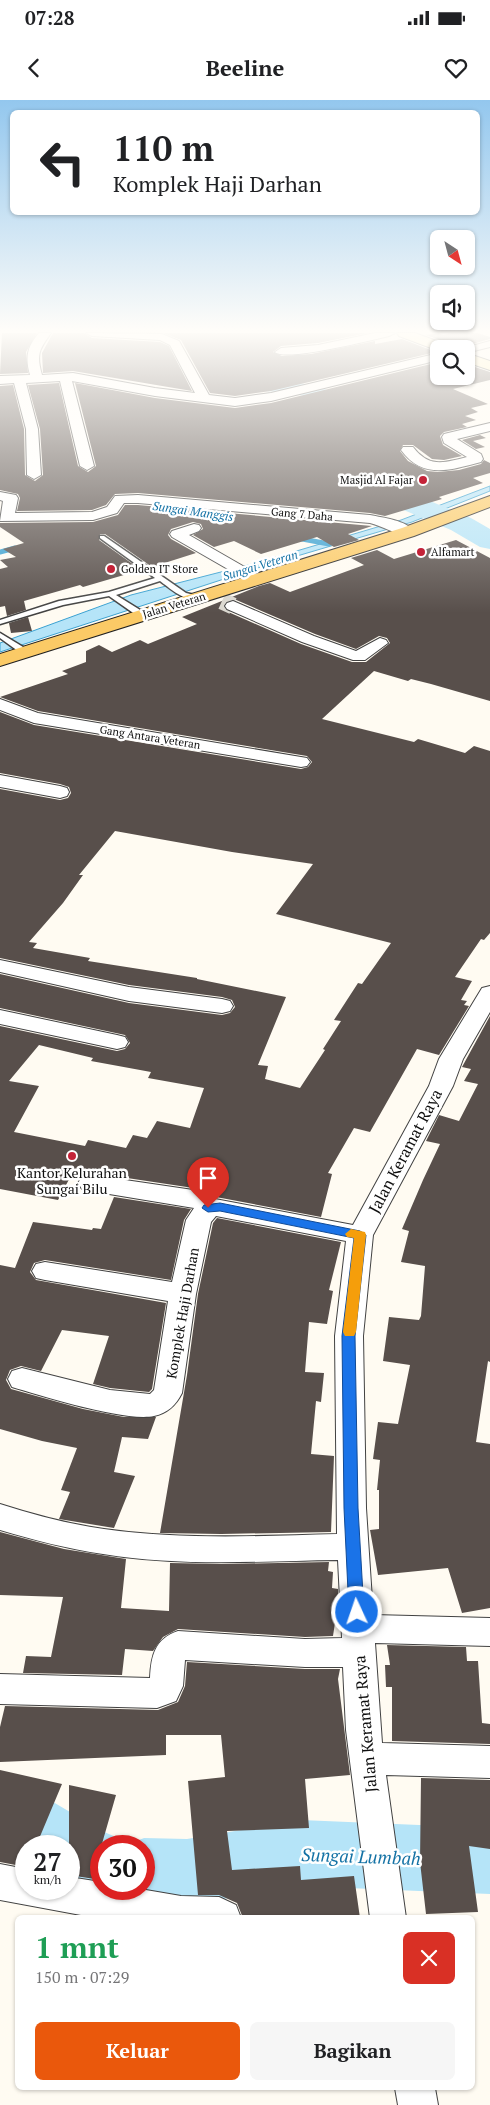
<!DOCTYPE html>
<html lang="id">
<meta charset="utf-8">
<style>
body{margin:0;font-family:"PT Serif",serif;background:#f6f6f6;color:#202124;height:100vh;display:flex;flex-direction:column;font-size:19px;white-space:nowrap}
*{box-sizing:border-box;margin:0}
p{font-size:16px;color:#757577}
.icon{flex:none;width:28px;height:28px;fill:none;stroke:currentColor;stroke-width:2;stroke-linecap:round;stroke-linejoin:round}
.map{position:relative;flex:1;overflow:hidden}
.drawer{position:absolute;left:15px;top:1815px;width:460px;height:175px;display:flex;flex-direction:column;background:#fff;border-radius:8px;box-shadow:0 1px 4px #0004}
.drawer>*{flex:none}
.guide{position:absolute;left:10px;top:10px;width:470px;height:105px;border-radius:8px;box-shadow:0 1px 4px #0004;background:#fff;color:#202124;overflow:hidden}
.needle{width:32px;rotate:144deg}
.tools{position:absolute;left:430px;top:130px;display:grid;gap:10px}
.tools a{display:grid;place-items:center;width:45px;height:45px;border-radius:8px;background:#fff;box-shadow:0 1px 4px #0004;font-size:25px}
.speed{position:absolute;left:15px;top:1735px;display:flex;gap:10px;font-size:25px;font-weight:700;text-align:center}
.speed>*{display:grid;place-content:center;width:65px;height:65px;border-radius:50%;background:#fff;box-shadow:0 1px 4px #0004;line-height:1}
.speed small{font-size:12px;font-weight:400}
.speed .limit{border:8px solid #d22;background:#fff;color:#111}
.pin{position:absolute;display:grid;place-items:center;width:42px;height:42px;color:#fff;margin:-51px -21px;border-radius:50% 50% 50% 0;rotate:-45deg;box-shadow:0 0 5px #0007}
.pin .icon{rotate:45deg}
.me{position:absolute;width:55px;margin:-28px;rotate:357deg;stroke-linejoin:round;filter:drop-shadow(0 0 4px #0008)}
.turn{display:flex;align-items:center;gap:18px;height:105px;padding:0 20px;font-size:22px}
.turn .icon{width:65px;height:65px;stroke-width:2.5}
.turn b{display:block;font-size:35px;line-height:42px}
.round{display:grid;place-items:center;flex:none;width:52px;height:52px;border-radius:8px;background:#f6f6f6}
.summary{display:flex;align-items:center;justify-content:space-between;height:85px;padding:0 20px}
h1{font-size:30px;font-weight:700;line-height:38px;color:#1e9e55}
.primary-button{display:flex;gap:10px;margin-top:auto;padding:10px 20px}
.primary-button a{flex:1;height:58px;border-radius:8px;background:#ea580c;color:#fff;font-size:20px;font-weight:700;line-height:58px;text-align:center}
.primary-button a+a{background:#f6f6f6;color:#202124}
.status{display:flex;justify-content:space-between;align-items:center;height:35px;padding:0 25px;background:#fff;direction:ltr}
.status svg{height:14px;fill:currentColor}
header{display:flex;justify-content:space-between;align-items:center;height:65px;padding:0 20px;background:#fff;font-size:22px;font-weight:700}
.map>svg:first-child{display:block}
.water{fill:#b5e4f8;stroke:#3aa1d1}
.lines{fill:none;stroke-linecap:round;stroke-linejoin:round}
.stream{stroke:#3aa1d1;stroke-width:5}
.river{fill:#b5e4f8;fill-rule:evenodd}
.building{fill:#584f4b;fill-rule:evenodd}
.street-tunnel{stroke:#dbd8d0;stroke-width:17;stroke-dasharray:17 8;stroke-linecap:butt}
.lane-casing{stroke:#424242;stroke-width:3}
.street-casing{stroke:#424242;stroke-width:2}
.secondary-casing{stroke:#313131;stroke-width:2}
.primary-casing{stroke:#202020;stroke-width:2}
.lane{fill:#fff;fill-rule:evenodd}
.street{fill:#fff;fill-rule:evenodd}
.secondary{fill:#ffefad;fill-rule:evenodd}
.primary{fill:#fbca66;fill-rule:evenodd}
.route{fill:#1a73e8;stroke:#114b97}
.slow{fill:#f59e0b}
.poi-dot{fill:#c42338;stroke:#fff;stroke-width:2}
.labels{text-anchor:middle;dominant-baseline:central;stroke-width:5;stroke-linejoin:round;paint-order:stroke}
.far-poi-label{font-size:11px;fill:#0f0f0f;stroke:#fff;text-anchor:start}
.far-street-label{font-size:11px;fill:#0f0f0f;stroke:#fff}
.far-water-label{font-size:12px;font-style:italic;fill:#1472a5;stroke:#fff}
.poi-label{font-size:14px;fill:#0f0f0f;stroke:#fff}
.street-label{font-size:14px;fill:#0f0f0f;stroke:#fff}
.near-street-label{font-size:16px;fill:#0f0f0f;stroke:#fff}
.near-water-label{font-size:18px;font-style:italic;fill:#1472a5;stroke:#fff}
</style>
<div class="status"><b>07:28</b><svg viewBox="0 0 49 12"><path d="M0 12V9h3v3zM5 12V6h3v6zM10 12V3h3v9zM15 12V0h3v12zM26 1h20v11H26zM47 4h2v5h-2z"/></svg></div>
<header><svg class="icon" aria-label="back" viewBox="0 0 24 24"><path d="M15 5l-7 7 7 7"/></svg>Beeline<svg class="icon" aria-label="heart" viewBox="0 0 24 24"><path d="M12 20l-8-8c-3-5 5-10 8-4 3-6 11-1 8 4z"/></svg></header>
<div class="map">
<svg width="490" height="2005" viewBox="0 0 490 2005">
<rect width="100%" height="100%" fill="#fffbf2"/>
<path class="water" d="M490 386V391L412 422 270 464 0 552V543L131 495 256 463 401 420Z"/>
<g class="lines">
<g class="stream">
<path d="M297 438 329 444"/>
<path d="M0 452 15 448"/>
</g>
<g class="river">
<path d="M199 233C222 231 238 235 252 255L246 269 255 274 320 287 354 302 360 315 356 324C364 333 375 335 382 342 392 352 398 367 404 380L401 389 471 418 490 429V449L480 447 451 430 380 400 374 388 378 380 363 351 345 342 331 325 336 315 335 310C324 304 311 298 299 295 275 290 238 294 223 271L229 256C221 249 205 241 199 233Z"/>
<path d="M0 1679 43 1696 102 1731 125 1741 127 1745 144 1738 187 1739 301 1720 490 1728V1794L301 1786 187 1805 144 1804 120 1795 118 1790 101 1797 69 1785V1746H26V1760L0 1744ZM101 1746H144V1789H101Z"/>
</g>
</g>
<g class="building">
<path d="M2 233H37L26 252 28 273 0 274Z"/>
<path d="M53 233H84L92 238 160 242 169 246 192 291 73 271 43 273 42 253Z"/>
<path d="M163 233H368L318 243 281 246 273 252 282 256 311 254 375 241V244L402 239 436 252 271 291 235 296 210 293 181 240Z"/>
<path d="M439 233 443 235 451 233H478L490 237V239L454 249 451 244 426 235Z"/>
<path d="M439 262V276H466V264L490 272V280L453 289 488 304 471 308 478 312 465 316 476 320 462 324 467 327 444 332 440 336 443 345 462 356 444 360 432 359 413 345H403L400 351 408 361 427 371 438 372 459 370 481 364 484 360 490 363V373L473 378 483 383 439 397 442 399 385 416 370 413 138 393 115 394 106 405 92 410 17 411 20 398 18 394 0 390V286L13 285 24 329 25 375 35 381 43 375 40 329 28 285 59 283 78 366 88 372 96 366 75 283 155 298 235 308 271 303Z"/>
<path d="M480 335 486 338 473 341 485 347 476 349 462 340Z"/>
<path d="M125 405H138L372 426 348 434 359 440 334 447 317 437 261 454 234 441 214 447 193 435 203 429 201 424 193 422 171 429 168 435 171 439 196 453 152 467 105 434H100L99 440 141 470 83 487 80 485 24 501 26 510 7 516 5 506 0 507V469L8 467 0 460 16 457 3 449 24 443 0 427V423L93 422 118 415Z"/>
<path d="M456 440 490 458V601L431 584 411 579 408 581 374 571 322 619 414 642 418 639 465 653 474 646 490 651V833L484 840 481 839 455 877 472 881 461 900 467 901 464 905 469 906 439 955 417 949 370 1032 354 1028 328 1073 332 1074 321 1117 216 1097 210 1092 200 1089 74 1070 58 1100 0 1089V926L117 951 125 949 130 943 125 935 0 908V874L129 903 222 915 230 913 235 907 232 900 222 897 129 885 0 858V689L60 700 68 698 71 693 69 687 60 684 0 673V612L34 625 301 669 308 667 312 662 307 656 38 611 0 597 68 574 62 571 86 562V551L99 545 112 552 140 540 148 544 197 524 182 517 259 486 270 483 290 492 364 465 351 458 377 450 394 459ZM234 499 315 534 356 549 379 536 387 538 390 543 366 562H352L301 544 226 511 223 505 226 501ZM115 731 232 752 313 764 276 814 391 843 362 884 358 883 334 920 341 921 323 949 325 950 300 988 265 979 268 966 258 965 286 897 197 879V878L88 861 90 858 33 848 37 843 29 842 63 803 83 775H79ZM39 945 93 958 91 961 151 972 148 978 204 988 190 1028 157 1021 147 1038 133 1035 126 1048 88 1040 85 1046 14 1032 39 986 9 981Z"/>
<path d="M28 517 32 531 11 533 9 523Z"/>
<path d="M490 916V1262L488 1261 476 1342 490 1344V1508L462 1513 448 1468 378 1475 370 1430 379 1429V1390H377L380 1360 373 1359 378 1322 398 1324 410 1265 383 1261 389 1217 419 1220 421 1216 425 1166 401 1162 409 1131 402 1129 423 1080 440 1044 426 1041 439 1015 459 1021 478 984 464 981 471 969 462 967Z"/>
<path d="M114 1097 191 1109 184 1120 171 1180 45 1160 34 1163 30 1172 36 1180 166 1203 152 1289 149 1292 110 1288 93 1284 109 1236 62 1230 41 1271 21 1266 10 1270 6 1280 11 1289 83 1309 124 1317H156L148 1339 122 1337 114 1372 135 1376 114 1428 59 1419 70 1392 61 1390 77 1348 42 1341 0 1329V1165L15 1168 33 1122 92 1130 93 1128 101 1129Z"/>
<path d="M217 1118 341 1142 329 1190 333 1191 327 1224 309 1222 305 1272 324 1273 321 1302 316 1301 311 1354 334 1356 331 1432 221 1434 160 1433 187 1275 198 1194 213 1123Z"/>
<path d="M0 1432 64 1449 126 1459 121 1508 169 1511 170 1463 221 1464 329 1462 328 1471 333 1472 332 1488 338 1489V1503L333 1536 305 1537 178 1529 163 1537 153 1551 125 1549 122 1575 23 1573 26 1556 51 1557 63 1497 0 1495Z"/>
<path d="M387 1545 466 1547 467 1561H478L482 1623 490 1624V1644L392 1641V1587H386L385 1565H390Z"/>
<path d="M187 1562 305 1569H340L338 1579 350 1675 305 1679 309 1728 227 1731 232 1770 300 1766 301 1780 354 1776 360 1818H243L237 1803 219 1795H198L188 1681 225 1677 221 1635H166V1655L0 1662V1627L5 1606 158 1610 178 1602 185 1586Z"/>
<path d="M0 1670 62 1684 36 1746H26V1767L0 1762Z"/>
<path d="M421 1678 490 1680V1749L469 1746 478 1812 426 1814 420 1762Z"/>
<path d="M69 1685 116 1695 95 1768 101 1770V1780L69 1775Z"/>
</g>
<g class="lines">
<path class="street-tunnel" d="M222 501 233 506"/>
<defs>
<g id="lane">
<path d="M100 436H104L186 493 203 497C189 506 171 489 160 481L116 495 145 513V517H139L109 496 63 505 0 524V520L59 501 109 492 155 478 100 438Z"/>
<path d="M0 533 28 550V554H22L0 538Z"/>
</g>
<g id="street">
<path d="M39 233H51C39 250 36 254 42 275L73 273 155 288 195 293 170 245 160 240 92 236 86 233 162 234 179 241 209 295 235 298 271 293 439 253V260L271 301 235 306 155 296 72 281 94 366 87 370 80 366 60 281 26 283 38 329 41 375 34 379 27 375 26 329 14 283 0 284V276L30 275C25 257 27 247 39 233Z"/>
<path d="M375 233H395L389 236C372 240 285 262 275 252L281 248 318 245Z"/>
<path d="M490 241V247L466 253V249H461Z"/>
<path d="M490 323V331L457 339 481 354 483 359 481 362C450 370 423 380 401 350L403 347H413C429 368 444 363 467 357L444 343 442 337 444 334Z"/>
<path d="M0 392 16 395 18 398 15 413 92 412 107 407 115 396 138 395 370 415C384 418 406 420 415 432L413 435C402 438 382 426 370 423L138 403H124L117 413 93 420 0 421 3 401 0 400Z"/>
<path d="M194 424 199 425 201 428 199 431 189 435 262 477 265 480 262 483H252L172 437 170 434 172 431Z"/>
<path d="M233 501 314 536 356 551 380 538 386 540 388 543 365 560H353L302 542 227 509 225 506 227 503Z"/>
<path d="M0 599 38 613 301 657 307 658 310 662 307 666 301 667 34 623 0 610Z"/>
<path d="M0 675 60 686 67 688 69 692 67 696 60 698 0 687Z"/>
<path d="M0 860 129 887 222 899 230 901 233 906 230 911 222 913 129 901 0 872Z"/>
<path d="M490 886V912L463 959 453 986 373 1135 363 1236 366 1408 373 1515 490 1518V1546L375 1543 382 1643 490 1646V1678L386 1675 406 1818H370L346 1630 343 1567H305L185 1560 183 1586 176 1601 157 1608 0 1604V1574L150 1578C151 1555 155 1539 178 1531L305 1539 342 1538 338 1460C260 1461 181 1467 103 1454 68 1449 34 1440 0 1430V1404C34 1415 69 1424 104 1429 181 1440 260 1436 337 1434L335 1236 346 1141 216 1116 211 1122 196 1194 182 1293C176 1305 168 1313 154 1316 125 1322 42 1296 12 1287L8 1279 12 1271 22 1268 110 1290 150 1294 154 1290 168 1201 45 1180 36 1178 32 1171 36 1164 45 1162 172 1182 186 1120 194 1108 91 1091 82 1089 78 1083 82 1077 91 1075 200 1091 209 1094 215 1099 353 1125 429 986 439 959 482 888Z"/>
<path d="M0 910 117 935 125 937 128 942 125 947 117 949 0 924Z"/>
<path d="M0 1764 26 1769V1789H69V1777L101 1782V1789H140L181 1796 219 1797 236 1805 241 1818H97L0 1800Z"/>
<path d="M395 1988H435L438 2005H398Z"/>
</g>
<g id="secondary">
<path d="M397 233H415L450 246 452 249H439V251L399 236Z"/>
<path d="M466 253 490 261V270L466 262Z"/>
</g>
<path id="primary" d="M490 396V407L414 436 0 566V554L402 428Z"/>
</defs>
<use href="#lane" class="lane-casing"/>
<use href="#street" class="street-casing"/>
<use href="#secondary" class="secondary-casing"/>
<use href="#primary" class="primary-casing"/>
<use href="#lane" class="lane"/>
<use href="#street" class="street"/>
<use href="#secondary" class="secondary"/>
<use href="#primary" class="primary"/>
</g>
<linearGradient id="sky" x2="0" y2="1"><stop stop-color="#93c7ee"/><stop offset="0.45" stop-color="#fffdf9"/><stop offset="1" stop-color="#fffdf9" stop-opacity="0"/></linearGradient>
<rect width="490" height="513" fill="url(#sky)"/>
<path class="route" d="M220 1103 360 1131 366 1135 355 1236 358 1408 364 1512 362 1517 357 1519 351 1517 349 1512 344 1408 342 1236 354 1138 220 1111 208 1112 202 1108 204 1105Z"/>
<path class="slow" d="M351 1129 365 1132 366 1135 356 1232 354 1236H345L343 1232 354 1138 347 1137 345 1134Z"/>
<g class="poi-dot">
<circle cx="423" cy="380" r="5"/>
<circle cx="421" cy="452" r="5"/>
<circle cx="111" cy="469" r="5"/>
<circle cx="72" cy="1056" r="5"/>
</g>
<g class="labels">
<g class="far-poi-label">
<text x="413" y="380" text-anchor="end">Masjid Al Fajar</text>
<text x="431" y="452">Alfamart</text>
<text x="121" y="469">Golden IT Store</text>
</g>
<g class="far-street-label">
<text transform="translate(302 414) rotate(5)">Gang 7 Daha</text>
<text transform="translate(174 505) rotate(-17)">Jalan Veteran</text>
<text transform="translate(150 637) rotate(9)">Gang Antara Veteran</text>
</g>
<g class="far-water-label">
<text transform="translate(193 411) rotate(8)">Sungai Manggis</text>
<text transform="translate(260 465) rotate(-17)">Sungai Veteran</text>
</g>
<g class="poi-label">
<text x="72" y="1072">Kantor Kelurahan<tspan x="72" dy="16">Sungai Bilu</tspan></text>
</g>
<g class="street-label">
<text transform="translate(182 1213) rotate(-80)">Komplek Haji Darhan</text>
</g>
<g class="near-street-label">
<text transform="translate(405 1051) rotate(-62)">Jalan Keramat Raya</text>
<text transform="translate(365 1624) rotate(-95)">Jalan Keramat Raya</text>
</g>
<g class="near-water-label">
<text transform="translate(361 1756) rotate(2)">Sungai Lumbah</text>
</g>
</g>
</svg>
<div class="tools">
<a><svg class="needle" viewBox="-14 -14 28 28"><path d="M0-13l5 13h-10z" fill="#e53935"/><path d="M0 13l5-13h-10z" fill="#757577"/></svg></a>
<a><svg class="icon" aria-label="sound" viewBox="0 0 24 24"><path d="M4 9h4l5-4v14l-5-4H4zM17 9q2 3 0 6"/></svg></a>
<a><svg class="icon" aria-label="search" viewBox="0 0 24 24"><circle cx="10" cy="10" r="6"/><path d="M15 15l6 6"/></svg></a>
</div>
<div class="speed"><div>27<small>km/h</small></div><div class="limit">30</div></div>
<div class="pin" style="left:208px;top:1108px;background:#d93025"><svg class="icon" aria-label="arrive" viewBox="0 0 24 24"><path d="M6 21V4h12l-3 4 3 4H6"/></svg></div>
<svg class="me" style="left:357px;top:1512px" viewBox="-20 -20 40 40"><circle r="17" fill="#1a73e8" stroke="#fff" stroke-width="3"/><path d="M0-11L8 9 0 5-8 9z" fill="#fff"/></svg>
<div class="guide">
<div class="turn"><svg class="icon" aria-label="left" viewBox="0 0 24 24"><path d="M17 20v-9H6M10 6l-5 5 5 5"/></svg><div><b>110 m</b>Komplek Haji Darhan</div></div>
</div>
<section class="drawer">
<div class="summary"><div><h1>1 mnt</h1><p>150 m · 07:29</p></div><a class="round" style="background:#d93025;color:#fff"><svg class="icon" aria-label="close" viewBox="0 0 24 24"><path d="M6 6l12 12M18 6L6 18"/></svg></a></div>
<div class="primary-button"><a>Keluar</a><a>Bagikan</a></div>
</section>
</div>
